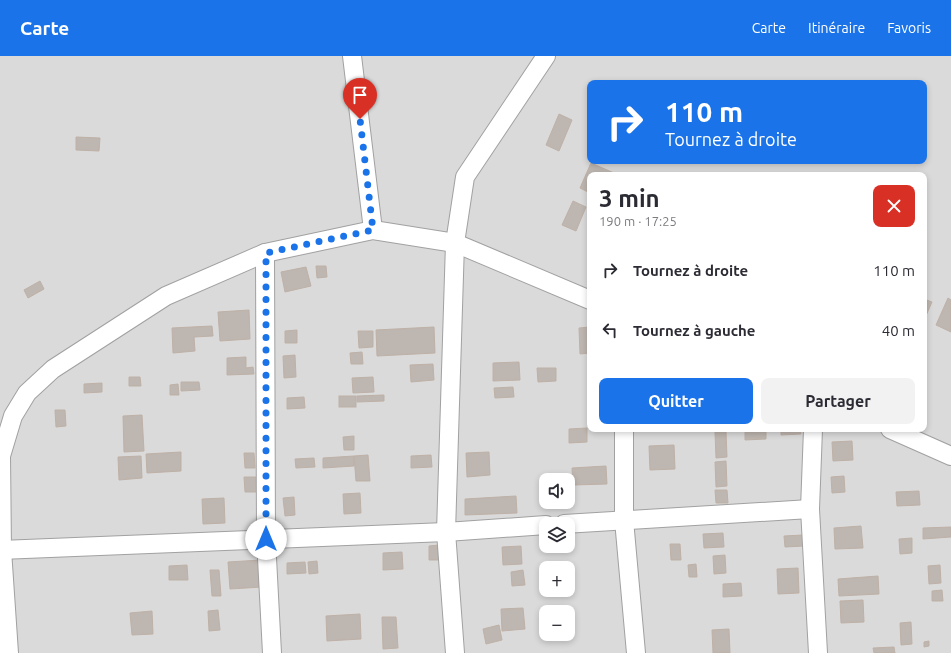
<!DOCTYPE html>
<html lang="fr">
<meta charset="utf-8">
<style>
body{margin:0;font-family:Ubuntu,sans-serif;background:#f2f2f3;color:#2b2b33;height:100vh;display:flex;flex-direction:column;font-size:15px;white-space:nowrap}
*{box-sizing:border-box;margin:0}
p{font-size:13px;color:#7c7c81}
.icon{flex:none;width:22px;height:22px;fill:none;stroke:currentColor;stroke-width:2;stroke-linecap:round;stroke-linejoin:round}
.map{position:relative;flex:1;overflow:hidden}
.sheet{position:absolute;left:587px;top:116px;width:340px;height:260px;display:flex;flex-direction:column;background:#fff;border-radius:8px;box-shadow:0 2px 6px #0003}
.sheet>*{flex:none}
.banner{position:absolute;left:587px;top:24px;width:340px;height:84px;border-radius:8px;box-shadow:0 2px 6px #0003;background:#1a73e8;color:#fff;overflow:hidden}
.fabs{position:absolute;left:539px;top:417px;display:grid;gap:8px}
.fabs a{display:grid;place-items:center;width:36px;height:36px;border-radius:8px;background:#fff;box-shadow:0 2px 6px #0003;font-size:20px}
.pin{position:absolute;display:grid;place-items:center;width:34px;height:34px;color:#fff;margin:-41px -17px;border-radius:50% 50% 50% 0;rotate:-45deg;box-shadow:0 0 4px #0007}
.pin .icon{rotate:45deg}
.me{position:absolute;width:44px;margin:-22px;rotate:0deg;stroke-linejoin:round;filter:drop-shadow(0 0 3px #0008)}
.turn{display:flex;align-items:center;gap:14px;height:84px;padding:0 12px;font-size:18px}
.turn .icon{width:52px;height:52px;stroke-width:2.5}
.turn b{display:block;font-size:28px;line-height:34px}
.round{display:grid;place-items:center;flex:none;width:42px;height:42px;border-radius:8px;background:#f2f2f3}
.headline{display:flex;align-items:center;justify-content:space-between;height:68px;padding:0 12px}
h1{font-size:24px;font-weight:600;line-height:30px}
.button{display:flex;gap:8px;margin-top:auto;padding:8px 12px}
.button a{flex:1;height:46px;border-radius:8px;background:#1a73e8;color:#fff;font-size:16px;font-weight:600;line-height:46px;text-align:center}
.button a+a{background:#f2f2f3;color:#2b2b33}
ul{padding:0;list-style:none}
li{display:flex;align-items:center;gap:12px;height:60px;padding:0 12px}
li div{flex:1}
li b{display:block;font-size:15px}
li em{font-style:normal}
header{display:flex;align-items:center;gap:24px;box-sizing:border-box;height:56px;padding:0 20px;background:#1a73e8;color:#fff}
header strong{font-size:19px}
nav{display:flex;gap:22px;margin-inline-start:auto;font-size:14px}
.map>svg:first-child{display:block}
.residential{fill:#dbdada;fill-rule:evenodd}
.building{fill:#beb6b0;stroke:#beb1a7}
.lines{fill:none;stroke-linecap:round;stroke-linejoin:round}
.minor-casing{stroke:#a1a1a1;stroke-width:20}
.minor{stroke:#fff;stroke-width:18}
.route{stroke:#1a73e8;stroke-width:7;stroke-dasharray:0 12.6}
</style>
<header>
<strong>Carte</strong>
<nav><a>Carte</a><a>Itinéraire</a><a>Favoris</a></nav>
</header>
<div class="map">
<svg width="951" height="597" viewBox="0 0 951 597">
<rect width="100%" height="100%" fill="#eeeae4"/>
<path class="residential" d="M0 0H951V597H0ZM590 27H924V105H590ZM590 119H924V373H590ZM546 424H568V446H546ZM546 468H568V490H546ZM546 512H568V534H546ZM546 556H568V578H546Z"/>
<g class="building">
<path d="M559 58 572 64 559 95 546 89Z"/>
<path d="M76 81 100 82 99 95 76 94Z"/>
<path d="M591 107 614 117 613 119H590V137L580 132Z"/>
<path d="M573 145 586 151 576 175 562 169Z"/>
<path d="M316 210H326L327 221 317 222Z"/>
<path d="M306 211 311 230 285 236 281 216Z"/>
<path d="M40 225 44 233 28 242 24 234Z"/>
<path d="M948 242 951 244V276L936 269Z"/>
<path d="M924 243 932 246 924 264Z"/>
<path d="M249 254 250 283 220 285 218 256Z"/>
<path d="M212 270 213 280 194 281 195 295 173 297 172 272Z"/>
<path d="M434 271 435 297 377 300 376 274Z"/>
<path d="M590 271V297L580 298 579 272Z"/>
<path d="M297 274V287H285V275Z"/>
<path d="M358 275H373V291L359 292Z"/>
<path d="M362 296 363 308H351L350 297Z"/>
<path d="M295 299 296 321 284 322 283 300Z"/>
<path d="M246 301V312L253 311 254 318 227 319V302Z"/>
<path d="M519 306 520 324 493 325V307Z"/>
<path d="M433 308 434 324 411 326 410 309Z"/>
<path d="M537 312H556V325L538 326Z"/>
<path d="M129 321H140L141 330H129Z"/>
<path d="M373 321 374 336 353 337 352 322Z"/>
<path d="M181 326H199L200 334 181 335Z"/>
<path d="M102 327V336L84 337V328Z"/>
<path d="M178 328 179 339H170V329Z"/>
<path d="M513 331 514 341 495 342 494 332Z"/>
<path d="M384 339V345L357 346V340Z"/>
<rect x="339" y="340" width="17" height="11"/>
<path d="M304 341 305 352 287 353V342Z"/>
<path d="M55 354H65L66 370 56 371Z"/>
<path d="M142 359 144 395 124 396 123 360Z"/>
<path d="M587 372V386L569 387V373Z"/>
<path d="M745 373H766V383L745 384Z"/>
<path d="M781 373H800L801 378 781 379Z"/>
<path d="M715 376H726L727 401 716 402Z"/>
<path d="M354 380V394H344L343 381Z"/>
<path d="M852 385 853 404 833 405 832 386Z"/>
<path d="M674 389 675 413 650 414 649 390Z"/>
<path d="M181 396V415L147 417 146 398Z"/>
<path d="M489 396 490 419 467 421 466 397Z"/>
<path d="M244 397H254L255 412H245Z"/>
<path d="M368 399 370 425H356L354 400Z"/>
<path d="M431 399 432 411 411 412V400Z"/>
<path d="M141 400 142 422 119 424 118 401Z"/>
<path d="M354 400V410L323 412V402Z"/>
<path d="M314 402 315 411 296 412 295 403Z"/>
<path d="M726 405 727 430 716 431 715 406Z"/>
<path d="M606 410 607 428 573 429 572 412Z"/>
<path d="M844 420 845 436 832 437 831 421Z"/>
<path d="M244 421H256L257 436H245Z"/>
<path d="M715 434H727L728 447H716Z"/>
<path d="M919 435 920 449 897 450 896 436Z"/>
<path d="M360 437 361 457 344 458 343 438Z"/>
<path d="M516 440 517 457 465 459V443Z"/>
<path d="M294 441 295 459 285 460 283 442Z"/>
<path d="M224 442 225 467 203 468 202 443Z"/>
<path d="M861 470 863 492 835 493 834 472Z"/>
<path d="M951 471V481L923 483V472Z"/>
<path d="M723 477 724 491 704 492 703 478Z"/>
<path d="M803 479 804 490 785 491 784 480Z"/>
<path d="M912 482V497L900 498 899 483Z"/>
<path d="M670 488H680L681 504H671Z"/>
<path d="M439 489 440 504H429V490Z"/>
<path d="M521 490 522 508 503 509 502 491Z"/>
<path d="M402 496 403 513 383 514V497Z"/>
<path d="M725 499 726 517 714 518 713 500Z"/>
<path d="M261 504 262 531 230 533 228 506Z"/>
<path d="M317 505 318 517 309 518 308 506Z"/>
<path d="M305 506 306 517 287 518V507Z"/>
<path d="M696 508 697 521H689L688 509Z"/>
<path d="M187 509 188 524H169V510Z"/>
<path d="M940 509 941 527 929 528 928 510Z"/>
<path d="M798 512 799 537 778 538 777 513Z"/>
<path d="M210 514H219L221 540H212Z"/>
<path d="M523 514 525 529 512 530 511 516Z"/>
<path d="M878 520 879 538 839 540 838 523Z"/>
<path d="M741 527 742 540 723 541V528Z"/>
<path d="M942 534 943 545H932V535Z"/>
<path d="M863 544 864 566 841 567 840 545Z"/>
<path d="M523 552 525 573 502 575 501 553Z"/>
<path d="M218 554 220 574 209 575 208 555Z"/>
<path d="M152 555 153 578 132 579 130 557Z"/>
<path d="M360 558 361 583 327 585 326 560Z"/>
<path d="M382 561H396L398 592 383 593Z"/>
<path d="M911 566 912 588 901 589 900 567Z"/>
<path d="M499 569 502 584 486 588 483 573Z"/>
<path d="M729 573 730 597H713L712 574Z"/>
<path d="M929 585V590L924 591V586Z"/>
<path d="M894 591 895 597H874L873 592Z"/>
</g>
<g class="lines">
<defs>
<g id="minor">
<path d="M352 0 373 174"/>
<path d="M265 197 266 483 272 597"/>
<path d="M624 373V464L636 597"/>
<path d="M813 373 810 453 818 597"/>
<path d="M890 373 951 400"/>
<path d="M564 468 810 453"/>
<path d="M0 494 446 476 546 469"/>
<path d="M9 597 2 494 1 400 13 360 27 337 53 313 166 240 265 197 373 174 455 187 590 244"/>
<path d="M455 597 446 476 455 187 465 121 546 0"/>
</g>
</defs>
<use href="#minor" class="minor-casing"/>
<use href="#minor" class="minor"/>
</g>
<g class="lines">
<path class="route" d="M266 483V197L373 174 360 63"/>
</g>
</svg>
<div class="fabs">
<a><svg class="icon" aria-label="sound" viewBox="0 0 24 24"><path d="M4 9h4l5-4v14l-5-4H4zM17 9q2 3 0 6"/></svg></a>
<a><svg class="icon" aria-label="layers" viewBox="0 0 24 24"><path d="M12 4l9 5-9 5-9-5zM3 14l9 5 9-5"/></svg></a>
<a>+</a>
<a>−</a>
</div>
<div class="pin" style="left:360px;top:63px;background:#d93025"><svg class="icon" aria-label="arrive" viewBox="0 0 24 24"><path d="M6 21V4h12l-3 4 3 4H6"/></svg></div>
<svg class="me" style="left:266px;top:483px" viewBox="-20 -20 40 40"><circle r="19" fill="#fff"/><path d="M0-13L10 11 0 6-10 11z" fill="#1a73e8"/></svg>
<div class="banner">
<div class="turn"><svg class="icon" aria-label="right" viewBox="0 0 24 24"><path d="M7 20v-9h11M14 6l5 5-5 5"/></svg><div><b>110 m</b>Tournez à droite</div></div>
</div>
<section class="sheet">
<div class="headline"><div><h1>3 min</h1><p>190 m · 17:25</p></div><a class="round" style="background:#d93025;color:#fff"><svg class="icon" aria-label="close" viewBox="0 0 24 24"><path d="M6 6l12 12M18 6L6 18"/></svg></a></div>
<ul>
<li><svg class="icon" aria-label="right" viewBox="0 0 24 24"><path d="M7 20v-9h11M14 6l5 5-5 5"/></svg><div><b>Tournez à droite</b></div><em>110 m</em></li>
<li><svg class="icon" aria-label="left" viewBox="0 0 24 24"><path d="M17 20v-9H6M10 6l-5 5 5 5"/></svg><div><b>Tournez à gauche</b></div><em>40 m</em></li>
</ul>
<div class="button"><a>Quitter</a><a>Partager</a></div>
</section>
</div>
